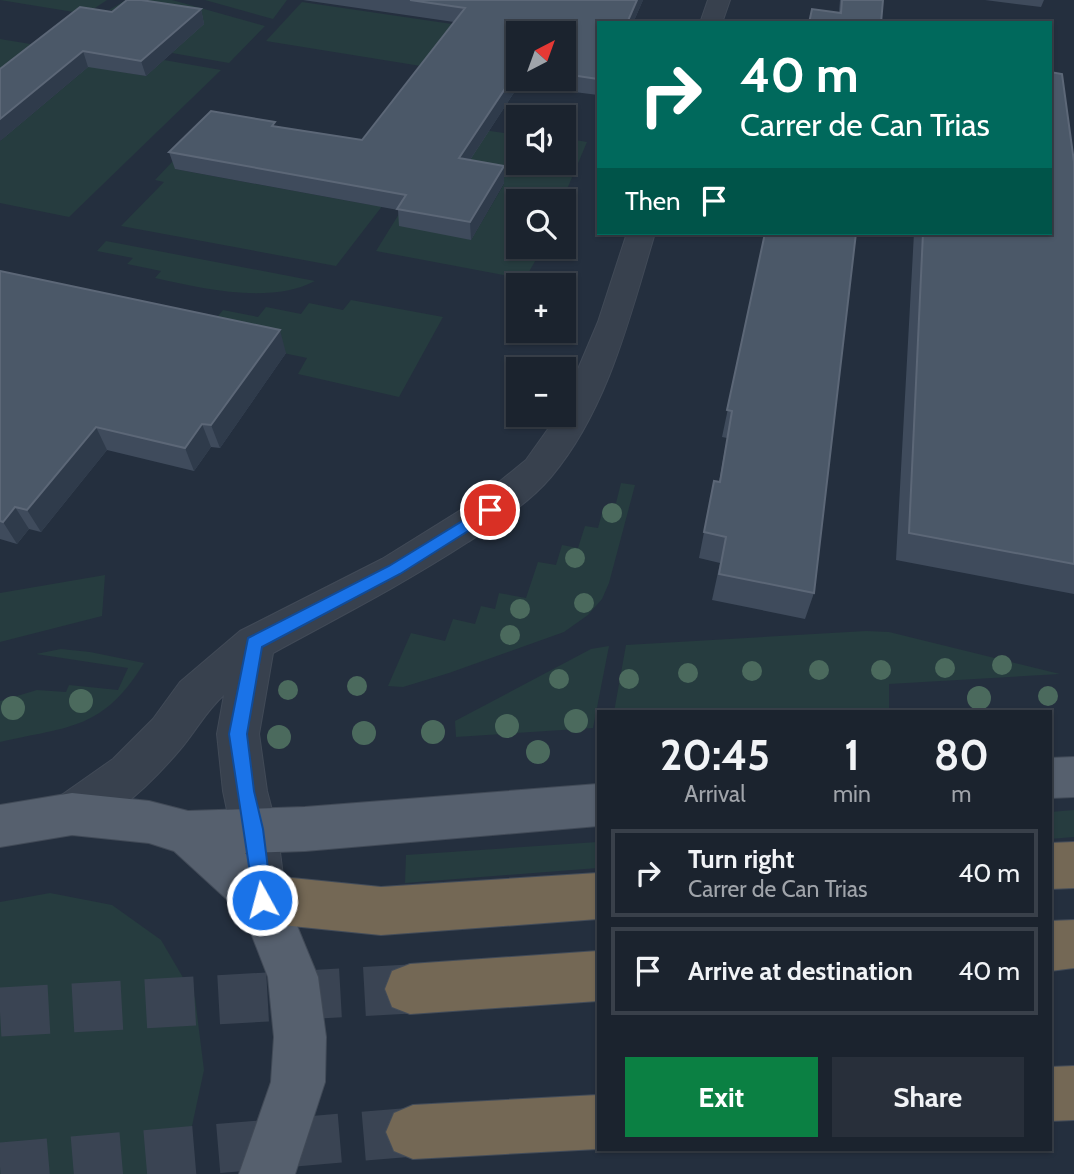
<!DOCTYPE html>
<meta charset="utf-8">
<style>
body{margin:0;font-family:Cabin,sans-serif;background:#282f3a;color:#f1f3f6;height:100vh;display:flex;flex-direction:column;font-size:26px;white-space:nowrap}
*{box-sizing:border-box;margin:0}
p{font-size:23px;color:#a0a4aa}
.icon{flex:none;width:38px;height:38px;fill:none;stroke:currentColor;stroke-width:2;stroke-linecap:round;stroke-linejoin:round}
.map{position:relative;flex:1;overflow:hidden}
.side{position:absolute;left:597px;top:710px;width:455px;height:441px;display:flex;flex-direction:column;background:#1b232e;border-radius:0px;box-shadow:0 2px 5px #0004,0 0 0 2px #39404a}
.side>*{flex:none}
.hud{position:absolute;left:597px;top:21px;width:455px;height:214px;border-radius:0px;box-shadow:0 2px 5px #0004,0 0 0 2px #39404a;background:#00695c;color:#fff;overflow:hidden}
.needle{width:46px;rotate:41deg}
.controls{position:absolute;left:506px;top:21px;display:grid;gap:14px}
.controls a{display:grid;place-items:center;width:70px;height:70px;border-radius:0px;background:#1b232e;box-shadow:0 2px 5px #0004,0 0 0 2px #39404a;font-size:35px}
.pin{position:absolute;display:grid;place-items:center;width:60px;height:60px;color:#fff;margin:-30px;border:4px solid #fff;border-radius:50%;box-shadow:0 2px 7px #0007}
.me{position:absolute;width:77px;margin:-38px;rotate:353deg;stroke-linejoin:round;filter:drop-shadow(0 0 5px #0008)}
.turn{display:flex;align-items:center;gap:24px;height:147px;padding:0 28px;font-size:32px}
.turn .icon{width:91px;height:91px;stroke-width:2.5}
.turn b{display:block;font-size:49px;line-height:60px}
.then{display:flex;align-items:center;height:66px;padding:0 28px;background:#0003;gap:14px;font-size:26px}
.eta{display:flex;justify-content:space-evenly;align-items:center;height:119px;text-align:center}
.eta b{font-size:42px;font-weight:700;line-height:49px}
.primary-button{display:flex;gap:14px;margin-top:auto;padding:14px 28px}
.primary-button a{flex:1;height:80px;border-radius:0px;background:#0b8043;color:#fff;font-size:28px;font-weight:700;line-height:80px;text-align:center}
.primary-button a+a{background:#282f3a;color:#f1f3f6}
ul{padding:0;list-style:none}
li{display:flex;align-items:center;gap:21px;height:88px;margin:0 14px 10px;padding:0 14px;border:4px solid #39404a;border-radius:0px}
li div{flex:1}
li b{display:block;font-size:26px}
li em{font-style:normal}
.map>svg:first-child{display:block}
.green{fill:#263c3f}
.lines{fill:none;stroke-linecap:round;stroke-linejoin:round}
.highway-tunnel{stroke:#3a4453;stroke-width:49;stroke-dasharray:49 24;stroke-linecap:butt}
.minor-casing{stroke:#414a57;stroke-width:2}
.major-casing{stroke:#414a57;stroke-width:2}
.highway-casing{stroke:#434c59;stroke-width:2}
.minor{fill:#38414e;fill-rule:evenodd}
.major{fill:#56606e;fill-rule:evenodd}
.highway{fill:#746855;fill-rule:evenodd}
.tree{fill:#4b6a5d}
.wall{fill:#3f4b5c;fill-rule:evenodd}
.shaded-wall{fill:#2f3b4b}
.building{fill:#4b5868;stroke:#5c6777;stroke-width:2}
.route{fill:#1a73e8;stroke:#114b97;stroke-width:2}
</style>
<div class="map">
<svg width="1074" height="1174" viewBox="0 0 1074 1174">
<rect width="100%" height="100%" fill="#242f3e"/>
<g class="green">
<path d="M0 0H107L86 14Z"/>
<path d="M126 0H172L265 26 229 63 172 53 203 24 109 10Z"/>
<path d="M205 0H287L273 19Z"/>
<path d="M302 2 452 24 447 31 454 32 427 67 266 41Z"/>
<path d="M0 39 67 50 0 104Z"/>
<path d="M164 60 221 70 69 217 0 203V141L80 74 76 72 89 66 146 76Z"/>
<path d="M449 125 504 133 509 128 518 130V163H564V138L587 142 562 201H518V247H543L525 279 376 251 399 214 471 240 504 184 420 168Z"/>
<path d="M190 143 175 169 371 205 374 203 383 205 336 266 121 226 164 182 155 180Z"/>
<path d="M106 241 315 281C270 305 201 288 155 278L161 271 127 264 133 258 97 251Z"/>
<path d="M351 300 443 317 399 397 298 374 307 358 255 347 214 321 223 310 258 317 266 307 301 314 309 303 343 310Z"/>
<path d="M621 483 635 485 609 583 602 599 588 615 564 632 449 673 403 687 388 686 411 633 445 641 453 619 475 624 481 606 495 609 499 593 526 598 538 562 556 565 562 545 578 548 585 526 598 528 604 506 615 507Z"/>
<path d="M105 575 102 616 0 642V593Z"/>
<path d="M866 631 889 632 1060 674 889 684V710L614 712 626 645Z"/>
<path d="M609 646 593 728 456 737 455 721 591 649Z"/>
<path d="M61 649 90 652 144 663C103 730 70 726 0 742V701L37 690 66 692 69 685 118 690 128 668 36 654Z"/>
<path d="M1074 810V837L1050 839V812Z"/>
<path d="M598 842V868L405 883 406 855Z"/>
<path d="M50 893 112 905 161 940 195 998 204 1070 186 1154 176 1174H0V902Z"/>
</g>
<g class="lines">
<g class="highway-tunnel">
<path d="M0 1012 410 989"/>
<path d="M0 1167 413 1132"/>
</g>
<defs>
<g id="minor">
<path d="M708 0H730L722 23H700Z"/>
<path d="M627 233H655C630 316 608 409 551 477 529 503 496 524 468 542 405 583 339 617 273 653L259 734 267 791 277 829 286 899 279 916 262 923 245 916 238 899 231 829 223 791 217 734 224 695C207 710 197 729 183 746 154 781 115 819 72 835L56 829 49 814 56 799 113 759 153 719 180 682 240 631 382 559 477 500 526 460 558 415H564V402L598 322Z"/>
</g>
<g id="major">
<path d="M1074 757V797L1050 798V758Z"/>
<path d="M598 784V826L305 851 245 853 279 882 318 977 326 1037 325 1082 295 1174H239L271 1082 274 1037 268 977 244 915 174 851 149 843 72 835 0 847V805L72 793 149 801 188 811 305 807Z"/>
</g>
<g id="highway">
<path d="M1074 842V888L1050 889V843Z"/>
<path d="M598 873V919L381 935 262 923 245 916 238 899 245 882 262 875 381 887Z"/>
<path d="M1074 920V968L1050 971V921Z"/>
<path d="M598 951V1001L410 1014 392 1007 385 989 392 971 410 964Z"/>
<path d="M1074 1066V1120L1050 1121V1067Z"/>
<path d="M598 1095V1149L413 1159 394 1151 386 1132 394 1113 413 1105Z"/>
</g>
</defs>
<use href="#minor" class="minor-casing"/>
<use href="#major" class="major-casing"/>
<use href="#highway" class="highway-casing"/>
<use href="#minor" class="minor"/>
<use href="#major" class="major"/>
<use href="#highway" class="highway"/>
</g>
<g class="tree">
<circle cx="612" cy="513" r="10"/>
<circle cx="575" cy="558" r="10"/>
<circle cx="584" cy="603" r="10"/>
<circle cx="520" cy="609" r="10"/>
<circle cx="510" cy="635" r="10"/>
<circle cx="1002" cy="665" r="10"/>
<circle cx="945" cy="668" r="10"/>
<circle cx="819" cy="670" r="10"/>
<circle cx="881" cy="670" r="10"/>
<circle cx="752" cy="671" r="10"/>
<circle cx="688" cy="673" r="10"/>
<circle cx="559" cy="679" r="10"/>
<circle cx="629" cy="679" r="10"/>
<circle cx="357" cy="686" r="10"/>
<circle cx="288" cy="690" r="10"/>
<circle cx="1048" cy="696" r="10"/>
<circle cx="979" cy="698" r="12"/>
<circle cx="81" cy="701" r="12"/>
<circle cx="13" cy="708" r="12"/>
<circle cx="576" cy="721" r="12"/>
<circle cx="507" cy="726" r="12"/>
<circle cx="433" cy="732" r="12"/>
<circle cx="364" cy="733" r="12"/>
<circle cx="279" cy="737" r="12"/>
<circle cx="538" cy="752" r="12"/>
</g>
<g class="wall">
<path d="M303 0H643L633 23H598V95L519 85 470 160 504 166V183L471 240 399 226 398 210 175 169 169 152 362 140 454 22ZM518 33H564V79H518Z"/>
<path d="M840 0H883L881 23 839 12Z"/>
<path d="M985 0H1044L1041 7Z"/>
<path d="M201 9 204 24 146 76 88 67 0 141 112 12Z"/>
<path d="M1074 162V594L896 560 914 233H1050Z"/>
<path d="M765 233 814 593 805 619 712 600 720 563 699 558 714 481 719 482 727 438 722 437Z"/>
<path d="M0 271 286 353 220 448 211 447 194 471 107 450 41 532 29 529 17 544 0 539Z"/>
</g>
<g class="shaded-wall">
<path d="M637 0H643L633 23H627Z"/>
<path d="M201 9 204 24 146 76 141 61Z"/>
<path d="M83 51 88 67 0 141V119Z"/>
<path d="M518 69 519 85 460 175 459 158Z"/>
<path d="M504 166V183L471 240 470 222Z"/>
<path d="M280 330 286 353 220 448 211 425Z"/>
<path d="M202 424 211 447 194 471 185 448Z"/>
<path d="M96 427 107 450 41 532 27 510Z"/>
<path d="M15 507 29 529 17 544 3 522Z"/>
</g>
<g class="building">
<path d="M127 0H141L201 9 141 61 83 51 0 119V69L80 7 112 12Z"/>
<path d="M410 0H637L627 23H598V79L564 74V33H518V69L459 158 504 166 470 222 397 209 406 195 169 152 211 111 275 122 272 126 362 140 465 8Z"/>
<path d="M842 0H883L881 23H809L812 9 841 13Z"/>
<path d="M1050 72 1062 74 1074 162V564L909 533 923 233H1050Z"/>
<path d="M765 233H856L814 593 719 574 726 537 704 532 714 481 720 482 732 411 727 410Z"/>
<path d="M0 271 280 330 211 425 202 424 185 448 96 427 27 510 15 507 3 522 0 521Z"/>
</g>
<path class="route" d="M490 504 495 506 497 510 495 514 400 574 262 647 247 734 254 791 263 829 272 900 269 906 262 909 255 906 229 734 248 638 389 566Z"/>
</svg>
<div class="controls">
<a><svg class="needle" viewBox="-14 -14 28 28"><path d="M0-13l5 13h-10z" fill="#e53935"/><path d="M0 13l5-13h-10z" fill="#a0a4aa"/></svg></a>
<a><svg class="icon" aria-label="sound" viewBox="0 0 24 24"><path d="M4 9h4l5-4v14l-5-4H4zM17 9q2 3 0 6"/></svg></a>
<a><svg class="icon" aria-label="search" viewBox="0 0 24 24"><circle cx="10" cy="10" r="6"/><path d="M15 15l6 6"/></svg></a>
<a>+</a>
<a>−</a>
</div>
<div class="pin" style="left:490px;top:510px;background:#d93025"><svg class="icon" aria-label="arrive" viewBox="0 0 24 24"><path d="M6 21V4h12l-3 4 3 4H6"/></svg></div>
<svg class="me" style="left:262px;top:900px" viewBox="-20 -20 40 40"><circle r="17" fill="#1a73e8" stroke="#fff" stroke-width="3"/><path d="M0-11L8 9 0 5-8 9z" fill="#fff"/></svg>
<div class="hud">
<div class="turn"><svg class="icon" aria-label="right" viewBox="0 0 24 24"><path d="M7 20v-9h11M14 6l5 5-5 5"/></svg><div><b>40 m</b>Carrer de Can Trias</div></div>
<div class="then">Then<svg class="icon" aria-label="arrive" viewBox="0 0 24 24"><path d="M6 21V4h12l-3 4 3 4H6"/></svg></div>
</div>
<section class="side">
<div class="eta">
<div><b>20:45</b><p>Arrival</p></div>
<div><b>1</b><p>min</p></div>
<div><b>80</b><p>m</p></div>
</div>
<ul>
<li><svg class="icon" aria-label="right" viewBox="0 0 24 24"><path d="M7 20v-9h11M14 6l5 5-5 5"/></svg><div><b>Turn right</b><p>Carrer de Can Trias</p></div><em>40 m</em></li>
<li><svg class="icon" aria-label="arrive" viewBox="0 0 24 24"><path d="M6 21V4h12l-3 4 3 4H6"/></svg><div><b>Arrive at destination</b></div><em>40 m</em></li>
</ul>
<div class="primary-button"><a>Exit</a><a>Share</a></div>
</section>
</div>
